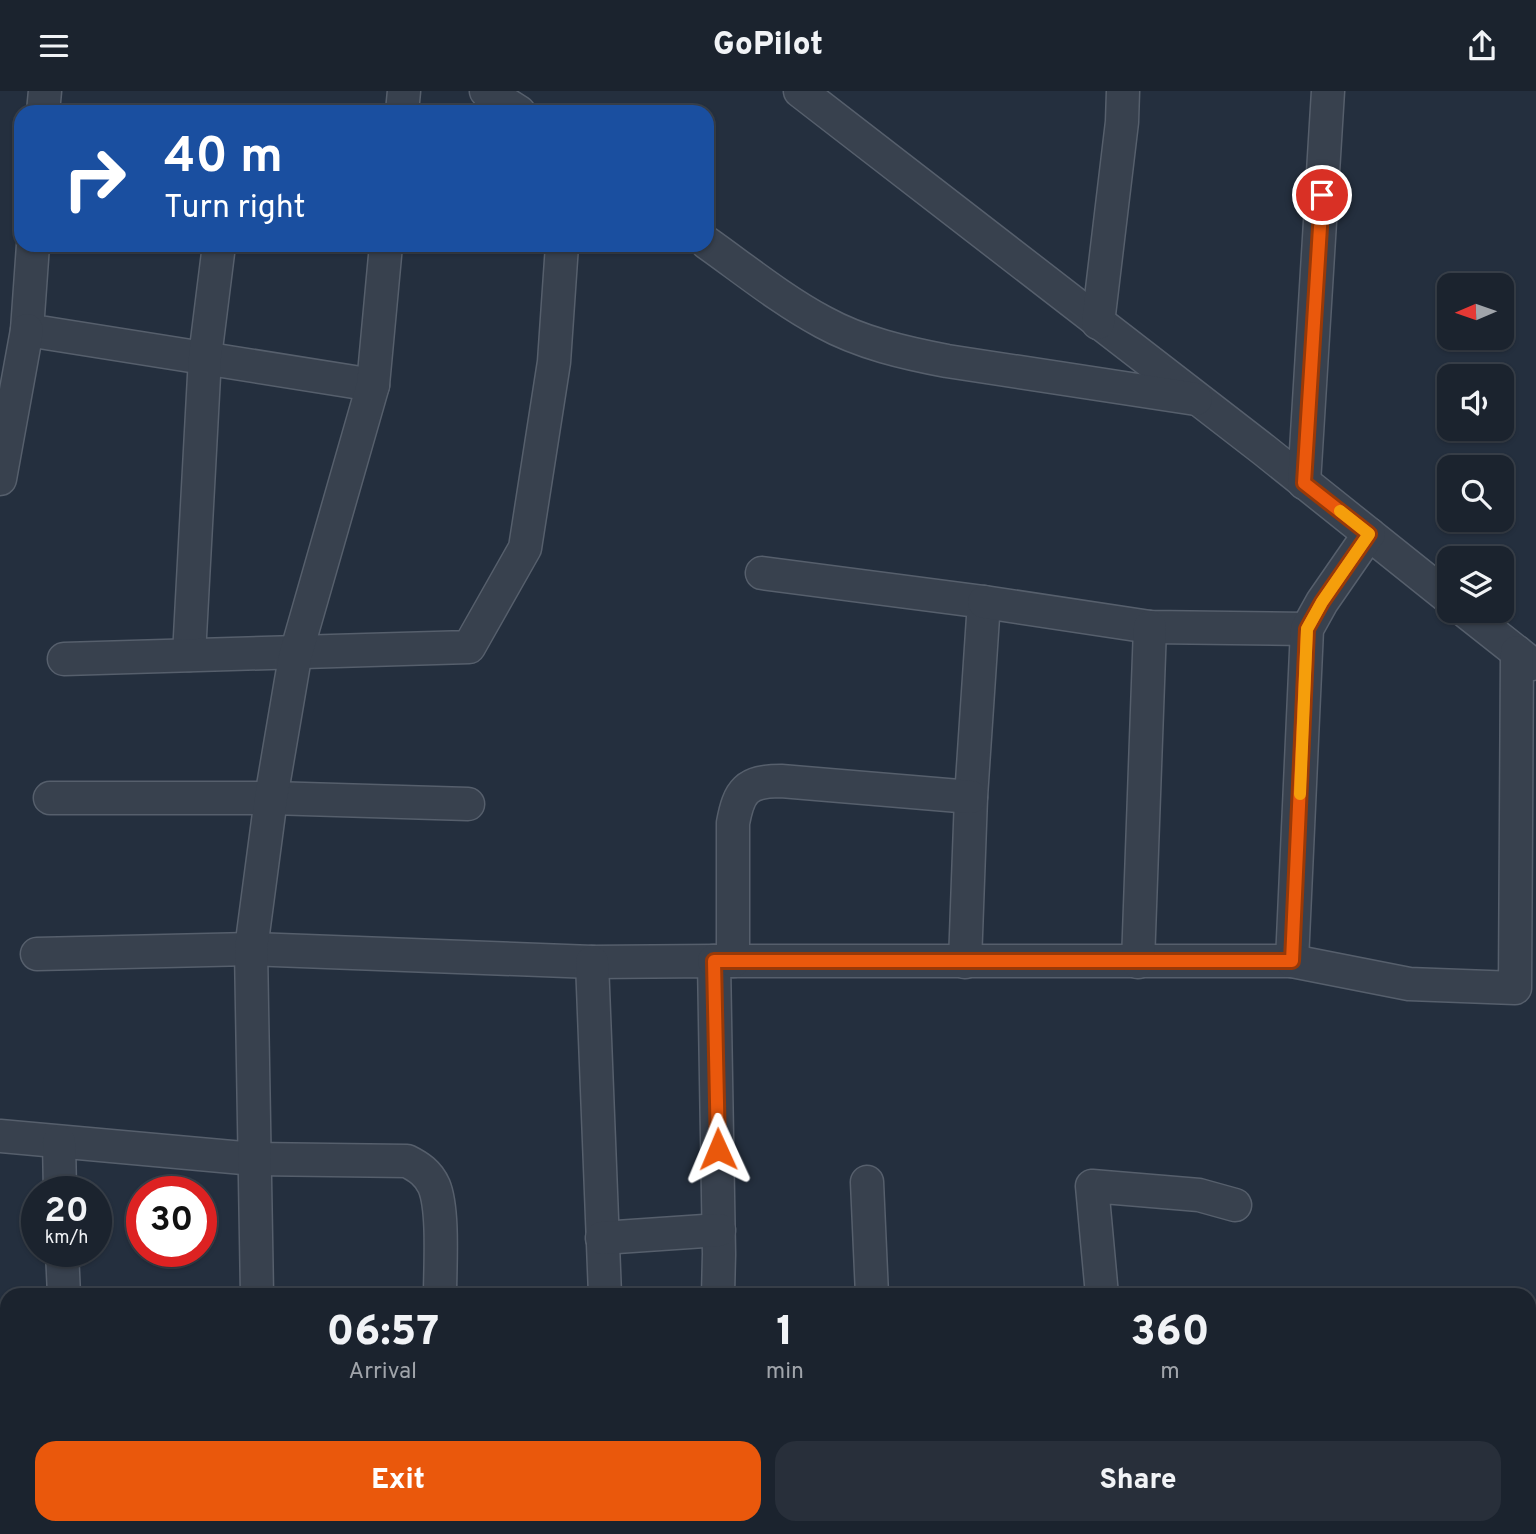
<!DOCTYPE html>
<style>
body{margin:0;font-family:Overpass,sans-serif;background:#282f3a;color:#f1f3f6;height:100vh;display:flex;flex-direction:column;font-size:26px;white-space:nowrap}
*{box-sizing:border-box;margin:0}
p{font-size:23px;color:#a0a4aa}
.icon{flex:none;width:38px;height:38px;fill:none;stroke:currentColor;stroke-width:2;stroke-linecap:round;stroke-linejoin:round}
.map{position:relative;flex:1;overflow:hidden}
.side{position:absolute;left:0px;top:1197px;width:1536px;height:247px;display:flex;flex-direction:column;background:#1b232e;border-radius:21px 21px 0 0;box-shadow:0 2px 5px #0004,0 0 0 2px #39404a}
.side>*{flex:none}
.guide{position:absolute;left:14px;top:14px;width:700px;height:147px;border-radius:21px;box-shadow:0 2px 5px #0004,0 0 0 2px #39404a;background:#1a4fa0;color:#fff;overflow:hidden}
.needle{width:46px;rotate:268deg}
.tools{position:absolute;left:1437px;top:182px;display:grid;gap:14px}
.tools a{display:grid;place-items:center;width:77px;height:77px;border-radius:14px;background:#1b232e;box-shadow:0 2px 5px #0004,0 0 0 2px #39404a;font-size:35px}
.speed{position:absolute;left:21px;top:1085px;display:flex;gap:14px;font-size:35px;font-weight:700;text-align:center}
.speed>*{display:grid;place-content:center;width:91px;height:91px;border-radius:50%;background:#1b232e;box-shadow:0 2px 5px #0004,0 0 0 2px #39404a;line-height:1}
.speed small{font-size:18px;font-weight:400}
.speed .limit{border:10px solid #d22;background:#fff;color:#111}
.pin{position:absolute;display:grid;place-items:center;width:60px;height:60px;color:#fff;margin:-30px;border:4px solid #fff;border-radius:50%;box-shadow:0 2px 7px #0007}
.me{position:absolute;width:77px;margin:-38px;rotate:359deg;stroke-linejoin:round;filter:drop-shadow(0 0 5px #0008)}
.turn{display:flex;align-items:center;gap:24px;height:147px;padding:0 35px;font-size:32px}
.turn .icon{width:91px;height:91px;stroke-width:2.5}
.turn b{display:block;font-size:49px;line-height:60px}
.eta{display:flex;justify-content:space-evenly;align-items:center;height:119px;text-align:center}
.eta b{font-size:42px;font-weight:800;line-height:49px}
.primary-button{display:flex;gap:14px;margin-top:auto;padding:14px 35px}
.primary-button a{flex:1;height:80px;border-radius:21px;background:#ea580c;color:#fff;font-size:28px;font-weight:800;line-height:80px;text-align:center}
.primary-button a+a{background:#282f3a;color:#f1f3f6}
header{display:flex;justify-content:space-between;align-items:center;height:91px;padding:0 35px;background:#1b232e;font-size:32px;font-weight:800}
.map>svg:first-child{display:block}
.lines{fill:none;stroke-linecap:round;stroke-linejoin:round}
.street-casing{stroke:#565f6c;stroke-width:35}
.street{stroke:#38414e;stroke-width:32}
.route-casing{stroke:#983908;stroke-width:18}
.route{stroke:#ea580c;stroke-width:12}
.slow{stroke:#f59e0b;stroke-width:12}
</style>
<header><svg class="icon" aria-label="menu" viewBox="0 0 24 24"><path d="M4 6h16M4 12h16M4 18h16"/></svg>GoPilot<svg class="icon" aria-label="share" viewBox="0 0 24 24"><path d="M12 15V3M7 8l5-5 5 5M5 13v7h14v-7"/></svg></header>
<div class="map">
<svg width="1536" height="1443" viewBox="0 0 1536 1443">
<rect width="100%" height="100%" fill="#242f3e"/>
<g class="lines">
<defs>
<g id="street">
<path d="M486 0 519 21"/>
<path d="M800 0 1264 359 1449 507"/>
<path d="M43 21 45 0"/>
<path d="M402 21 404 0"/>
<path d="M707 152C745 179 782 209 823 231 861 252 905 262 947 270L1196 308"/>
<path d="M33 154 27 239 373 294"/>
<path d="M1098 232 1122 31 1123 0"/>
<path d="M0 388 27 239"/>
<path d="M1304 392 1328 0"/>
<path d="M762 482 984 511 971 706 965 871"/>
<path d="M984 511 1150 536 1307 538"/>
<path d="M1465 520 1532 573"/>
<path d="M189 564 205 266 219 154"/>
<path d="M64 568 469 556 525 457 554 271 562 154"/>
<path d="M50 707H271L468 713"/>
<path d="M37 863 251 858 592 871 714 870 719 1163 718 1204"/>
<path d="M714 870H1292L1307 538 1322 511 1369 443"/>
<path d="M733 870V732C739 700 746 690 781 690L971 706"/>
<path d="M1292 870 1409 893 1515 897 1517 561"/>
<path d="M592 871 605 1204"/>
<path d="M1138 871 1150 536"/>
<path d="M0 1045 254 1068 407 1070C419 1076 428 1082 434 1095 444 1119 440 1177 440 1204"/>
<path d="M59 1051 60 1101"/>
<path d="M867 1091 872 1204"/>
<path d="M602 1147 719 1139"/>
<path d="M62 1160 64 1204"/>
<path d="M257 1204 251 858 271 707 295 566 373 294 386 154"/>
<path d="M1102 1204 1092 1095 1199 1104 1235 1114"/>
<path d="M0 1231H7"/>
<path d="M72 1437V1443"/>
<path d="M261 1437V1443"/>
<path d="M443 1437 444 1443"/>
<path d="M612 1437V1443"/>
<path d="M1127 1437 1129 1443"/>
<path d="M727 1439 753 1443"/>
<path d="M889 1443V1437"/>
<path d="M1021 1443 1032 1437"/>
</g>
</defs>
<use href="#street" class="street-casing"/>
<use href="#street" class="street"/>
</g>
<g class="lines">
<defs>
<path id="route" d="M718 1058 714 870H1292L1307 538 1322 511 1369 443 1304 392 1322 104"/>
</defs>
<use href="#route" class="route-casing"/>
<use href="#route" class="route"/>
<path class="slow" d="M1300 703 1307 538 1322 511 1369 443 1340 420"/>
</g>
</svg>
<div class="tools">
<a><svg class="needle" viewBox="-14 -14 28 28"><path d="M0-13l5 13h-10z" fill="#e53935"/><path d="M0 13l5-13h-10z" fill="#a0a4aa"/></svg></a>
<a><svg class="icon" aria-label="sound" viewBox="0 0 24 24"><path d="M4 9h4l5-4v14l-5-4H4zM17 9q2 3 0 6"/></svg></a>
<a><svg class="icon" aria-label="search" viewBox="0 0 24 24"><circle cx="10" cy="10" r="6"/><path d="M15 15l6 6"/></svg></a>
<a><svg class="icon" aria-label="layers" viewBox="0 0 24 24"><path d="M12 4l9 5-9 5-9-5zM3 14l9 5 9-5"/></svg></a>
</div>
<div class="speed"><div>20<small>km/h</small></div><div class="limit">30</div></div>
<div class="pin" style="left:1322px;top:104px;background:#d93025"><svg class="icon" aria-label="arrive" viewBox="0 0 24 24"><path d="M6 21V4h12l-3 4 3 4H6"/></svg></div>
<svg class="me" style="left:718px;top:1058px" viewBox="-20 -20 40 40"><path d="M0-17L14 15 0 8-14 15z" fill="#ea580c" stroke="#fff" stroke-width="4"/></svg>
<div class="guide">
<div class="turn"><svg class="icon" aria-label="right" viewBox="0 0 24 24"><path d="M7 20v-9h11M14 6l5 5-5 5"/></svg><div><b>40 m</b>Turn right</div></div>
</div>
<section class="side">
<div class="eta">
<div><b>06:57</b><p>Arrival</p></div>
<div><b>1</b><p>min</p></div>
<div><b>360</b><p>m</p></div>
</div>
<div class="primary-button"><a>Exit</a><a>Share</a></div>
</section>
</div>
